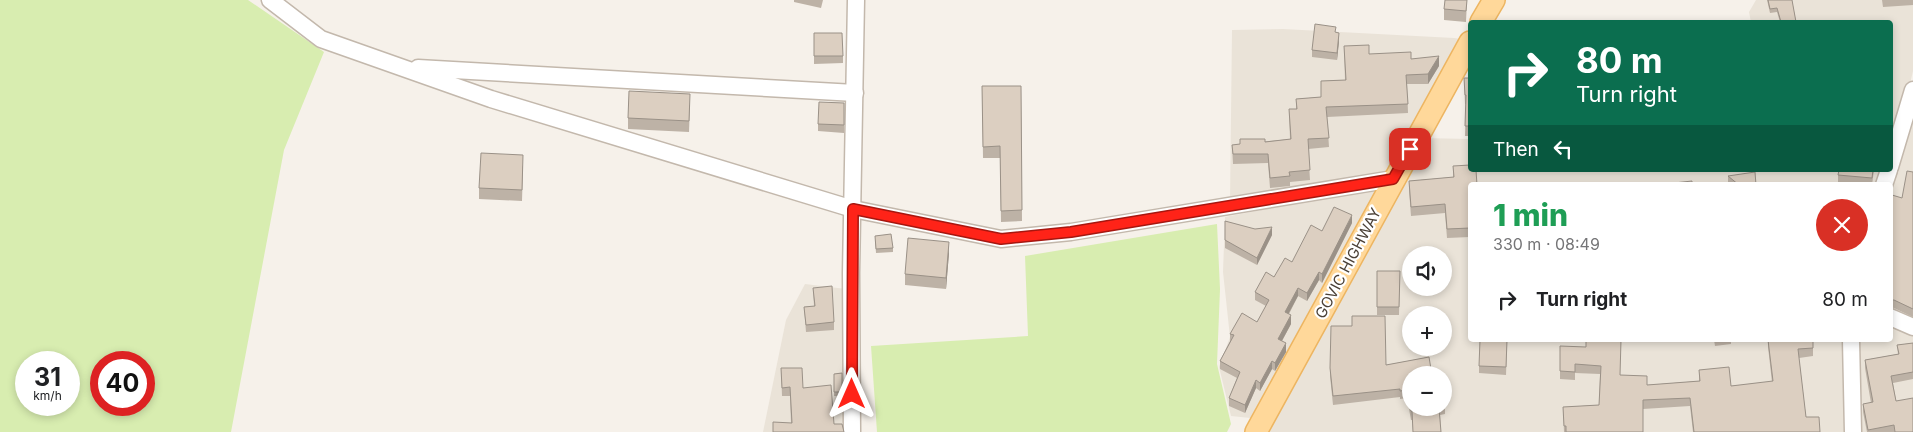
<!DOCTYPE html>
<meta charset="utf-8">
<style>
body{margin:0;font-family:Inter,sans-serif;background:#f2f2f2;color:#202124;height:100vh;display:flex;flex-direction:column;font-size:19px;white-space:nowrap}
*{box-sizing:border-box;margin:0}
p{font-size:16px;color:#757577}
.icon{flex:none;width:28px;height:28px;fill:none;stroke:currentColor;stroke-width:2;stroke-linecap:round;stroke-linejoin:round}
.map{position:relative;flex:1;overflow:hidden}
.panel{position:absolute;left:1468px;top:182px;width:425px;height:160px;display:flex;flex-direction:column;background:#fff;border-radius:5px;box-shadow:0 2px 8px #0003}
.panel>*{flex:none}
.hud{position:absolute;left:1468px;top:20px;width:425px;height:152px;border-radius:5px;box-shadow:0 2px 8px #0003;background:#0b6e4f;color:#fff;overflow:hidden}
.fabs{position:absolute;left:1402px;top:246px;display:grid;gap:10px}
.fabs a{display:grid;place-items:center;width:50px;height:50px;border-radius:50%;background:#fff;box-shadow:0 2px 8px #0003;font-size:25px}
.speed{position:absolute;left:15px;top:351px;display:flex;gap:10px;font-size:25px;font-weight:700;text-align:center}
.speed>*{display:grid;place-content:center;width:65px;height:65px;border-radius:50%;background:#fff;box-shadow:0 2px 8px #0003;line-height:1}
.speed small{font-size:12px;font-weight:400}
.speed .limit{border:8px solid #d22;background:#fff;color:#111}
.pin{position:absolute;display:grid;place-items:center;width:42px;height:42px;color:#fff;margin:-21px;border-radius:10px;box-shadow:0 2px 8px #0006}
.me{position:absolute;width:55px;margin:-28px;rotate:0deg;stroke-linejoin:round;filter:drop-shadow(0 0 4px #0008)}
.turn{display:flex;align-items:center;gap:18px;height:105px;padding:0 25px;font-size:22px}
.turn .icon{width:65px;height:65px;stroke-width:2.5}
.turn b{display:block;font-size:35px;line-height:42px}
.then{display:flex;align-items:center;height:48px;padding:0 25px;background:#0003;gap:10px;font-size:19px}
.round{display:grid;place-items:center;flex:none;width:52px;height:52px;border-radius:26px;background:#f2f2f2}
.head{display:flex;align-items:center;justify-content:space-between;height:85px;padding:0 25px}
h1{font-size:30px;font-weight:800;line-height:38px;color:#1e9e55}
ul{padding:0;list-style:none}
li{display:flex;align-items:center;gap:15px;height:65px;padding:0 25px}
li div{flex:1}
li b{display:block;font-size:19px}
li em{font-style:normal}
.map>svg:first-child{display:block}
.residential{fill:#eae3d8;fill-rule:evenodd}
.green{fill:#d8edb0;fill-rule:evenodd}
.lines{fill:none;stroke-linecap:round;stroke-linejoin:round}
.minor-casing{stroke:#c3b8ac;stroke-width:19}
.major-casing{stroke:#edb561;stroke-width:24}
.minor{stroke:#fff;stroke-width:16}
.major{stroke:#ffd89a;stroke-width:21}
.wall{fill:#bdb2a6}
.shaded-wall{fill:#9a9187}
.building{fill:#dccfc1;stroke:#9a9187}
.route-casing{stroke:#a61710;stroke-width:12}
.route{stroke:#ff2318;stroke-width:9}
.labels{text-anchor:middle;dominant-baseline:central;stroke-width:4.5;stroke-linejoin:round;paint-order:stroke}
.street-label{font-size:15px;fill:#4b4137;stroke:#fff}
</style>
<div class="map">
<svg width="1913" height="432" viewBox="0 0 1913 432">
<rect width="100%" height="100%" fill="#f6f1ea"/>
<g class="residential">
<path d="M1756 0H1913V71L1905 105 1890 154V22H1751L1749 12Z"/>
<path d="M1283 29 1454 38 1468 40 1392 174 1230 202 1232 30Z"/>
<path d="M1913 101V432H1853L1851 340H1890V185Z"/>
<path d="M1422 138 1470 139V170H1885L1880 185H1470V340H1847L1849 432H1261ZM1411 255H1444V288H1411ZM1411 315H1444V348H1411ZM1411 375H1444V408H1411Z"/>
<path d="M1387 186 1260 419 1231 416 1219 367 1230 337 1223 272 1225 217Z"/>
<path d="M805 284 846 289 849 432H763L786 320Z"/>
</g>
<g class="green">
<path d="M0 0H248L324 52 284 150 231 432H0ZM26 362H69V405H26ZM101 362H144V405H101Z"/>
<path d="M1217 224 1220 289 1217 364 1231 424 1227 432H877L871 346 1028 336 1025 256Z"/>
</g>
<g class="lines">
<defs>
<g id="minor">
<path d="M270 0 321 39 491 99 853 209 1001 239 1071 232 1393 179"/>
<path d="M418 68 855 93"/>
<path d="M1890 167 1913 90"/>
<path d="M1884 185 1889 170"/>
<path d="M1890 317 1913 327"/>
<path d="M1851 340 1853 432"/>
<path d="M852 432 851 273 856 0"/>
</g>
<g id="major">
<path d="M1481 22 1494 0"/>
<path d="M1256 432 1470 42"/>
</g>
</defs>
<use href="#minor" class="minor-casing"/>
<use href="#major" class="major-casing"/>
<use href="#minor" class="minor"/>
<use href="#major" class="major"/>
</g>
<g class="wall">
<path d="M794 0H823L821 8 794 2Z"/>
<path d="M1467 0 1466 22 1444 20V9Z"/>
<path d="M1767 0H1792L1796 22H1780L1777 12 1770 13Z"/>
<path d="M1882 0H1913V5L1883 7Z"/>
<path d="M814 33 843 56V63L814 64Z"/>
<path d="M1339 41 1337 60 1312 57V50Z"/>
<path d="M1344 46 1369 54 1411 59 1439 66 1428 84H1407L1408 113 1327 117 1329 147 1308 149 1310 180 1290 182V186L1270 188 1268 163 1233 164 1232 145 1290 139 1289 109H1296V99L1321 97V81L1345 80Z"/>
<path d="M1464 78H1470V136H1465L1466 104H1465Z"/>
<path d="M982 86H1021L1022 221 1001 222 1000 158H983Z"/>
<path d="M844 103V133L818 131V124Z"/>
<path d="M690 105 689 132 628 129V118Z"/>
<path d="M523 166 522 201 479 199V188Z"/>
<path d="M1453 166 1470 185V237L1447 238 1445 213 1411 216 1409 190V181L1453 177Z"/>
<path d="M1874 170 1872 185H1861L1838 183V175Z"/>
<path d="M1913 172V317L1894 308 1890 307V203L1902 198Z"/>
<path d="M1728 176 1756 185H1729L1728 184Z"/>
<path d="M1225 221 1272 235 1257 265 1225 248Z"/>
<path d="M1352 223 1322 283 1319 280 1307 301 1298 296 1289 314 1291 324 1282 341 1286 352 1275 371 1272 369 1260 391 1256 388 1245 413 1229 406V398L1237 378 1220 369V361L1230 341V334L1257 322 1266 306 1255 300V292L1292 262 1322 231Z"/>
<path d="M875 240 893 248V252L876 253Z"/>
<path d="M949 253 946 289 905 285V274Z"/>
<path d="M1377 271H1400L1399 315H1377Z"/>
<path d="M813 288 834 322V330L806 332 804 307 814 306Z"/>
<path d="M1714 340H1731V344L1715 346Z"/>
<path d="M1768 340 1813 348V356L1799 358 1806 417 1820 432H1693L1690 406 1643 409V432H1564L1563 407 1599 405 1600 374 1575 373V380L1560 379V346L1620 375 1647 385 1699 381V370L1731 386 1772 382 1768 347Z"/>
<path d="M1913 343V379L1893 383 1896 401 1913 432H1867L1863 412V404L1871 403 1865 368V360L1898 354 1897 345Z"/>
<path d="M1507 347 1506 375 1479 373V366Z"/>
<path d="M1429 357 1411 408H1444V398L1445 406V414L1440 415 1441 432H1413L1412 420H1411L1407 398 1400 399V397L1333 405 1330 376V368L1386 365Z"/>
<path d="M781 368 803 388 834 424 844 429 791 423 790 396H782Z"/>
<path d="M842 373V396H834V374Z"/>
</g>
<g class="shaded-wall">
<path d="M1339 33V41L1337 60V53Z"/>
<path d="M1439 56V66L1428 84V74Z"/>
<path d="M1352 215V223L1322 283V274Z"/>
<path d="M1272 227V235L1257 265V258Z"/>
<path d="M949 242V253L946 289V278Z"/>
<path d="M1319 272V280L1307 301V293Z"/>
<path d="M1298 288V296L1285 320V312Z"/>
<path d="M1291 315V324L1278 348V339Z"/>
<path d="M1286 343V352L1275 371V363Z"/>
<path d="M1272 361V369L1260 391V383Z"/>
<path d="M1256 380V388L1245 413V405Z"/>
</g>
<g class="building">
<path d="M1445 0H1467L1466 11 1444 9Z"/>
<path d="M1768 0H1792L1796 22H1781L1777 8 1770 9Z"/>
<path d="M1315 24 1336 27 1335 32 1339 33 1337 53 1312 50Z"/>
<path d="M814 33H842L843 56H814Z"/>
<path d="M1369 45V54L1411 52V59L1439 56 1428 74 1406 75 1408 104 1326 107 1329 138 1308 139 1310 170 1289 172 1290 176 1270 178 1268 154H1233L1232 145 1240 144V139H1265V142L1291 139 1289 109H1297L1296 99 1321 97V81L1346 80 1344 46Z"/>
<path d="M1464 78H1470V126H1465L1466 95H1465Z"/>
<path d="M982 86H1021L1022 210 1001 211 1000 146 983 147Z"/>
<path d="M629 91 690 94 689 121 628 118Z"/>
<path d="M819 102 844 103V125L818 124Z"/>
<path d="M481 153 523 155 522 190 479 188Z"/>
<path d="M1470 165V170H1476L1477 185H1470V228L1447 229 1445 204 1411 207 1409 181 1454 177 1453 166Z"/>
<path d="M1839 170H1873L1872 178 1838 175Z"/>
<path d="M1907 171 1913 172V309L1894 300H1890V216L1891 214H1890V203L1892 195 1902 198Z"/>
<path d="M1755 172 1756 185H1739L1728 176Z"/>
<path d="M1692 181V185H1675L1674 183Z"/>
<path d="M1334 207 1352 215 1322 274 1319 272 1307 293 1298 288 1285 312 1291 315 1278 339 1286 343 1275 363 1272 361 1260 383 1256 380 1245 405 1229 398 1240 372 1220 361 1234 335 1230 334 1242 313 1257 322 1269 300 1255 292 1266 272 1274 277 1285 258 1292 262 1311 225 1322 231Z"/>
<path d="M1225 221 1255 229 1272 227 1257 258 1225 240Z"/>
<path d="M891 234 893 248 876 249 875 236Z"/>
<path d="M908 238 949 242 946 278 905 274Z"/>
<path d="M1377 271H1400L1399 307H1377Z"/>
<path d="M832 286 834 322 806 325 804 307 815 306 813 288Z"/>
<path d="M1352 316H1385L1386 365 1429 357 1432 375H1411V408H1439L1441 432H1413L1412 411H1411L1407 390 1400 391V389L1333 396 1330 368 1331 326H1352Z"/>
<path d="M1480 340H1507L1506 367 1479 366Z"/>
<path d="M1586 340H1621L1620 375 1647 376V385L1700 381 1699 370 1729 367 1731 386 1773 381 1768 340H1813V348L1798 349 1806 417H1819L1820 432H1694L1690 398 1643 400V432H1566V426H1564L1563 407 1599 405 1601 366 1575 364V372L1560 371V346L1586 347Z"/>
<path d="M1913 343V372L1891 376 1896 401 1913 398V432H1895L1894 425 1868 430 1863 404 1873 402 1865 360 1899 354 1897 345Z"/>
<path d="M781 368H802L803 388 831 385 834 424H842L844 432H773V422L792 423 790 387 782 388Z"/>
<path d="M842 373V392H834V374Z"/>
</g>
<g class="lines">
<defs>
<path id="route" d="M852 394 853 209 1001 239 1071 232 1393 179 1410 149"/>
</defs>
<use href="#route" class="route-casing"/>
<use href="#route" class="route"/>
</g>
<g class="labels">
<g class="street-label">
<text transform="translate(1348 263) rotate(-62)">GOVIC HIGHWAY</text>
</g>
</g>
</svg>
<div class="fabs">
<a><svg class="icon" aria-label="sound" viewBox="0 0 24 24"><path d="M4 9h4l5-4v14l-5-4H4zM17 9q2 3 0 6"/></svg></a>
<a>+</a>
<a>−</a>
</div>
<div class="speed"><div>31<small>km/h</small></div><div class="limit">40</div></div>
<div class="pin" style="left:1410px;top:149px;background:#d93025"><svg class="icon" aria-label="arrive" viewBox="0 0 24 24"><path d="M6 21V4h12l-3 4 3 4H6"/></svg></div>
<svg class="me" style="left:852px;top:394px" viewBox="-20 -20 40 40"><path d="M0-17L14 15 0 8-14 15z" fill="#ff2318" stroke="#fff" stroke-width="4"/></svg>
<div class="hud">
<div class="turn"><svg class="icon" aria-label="right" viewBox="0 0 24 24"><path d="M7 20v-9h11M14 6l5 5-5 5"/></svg><div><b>80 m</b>Turn right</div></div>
<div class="then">Then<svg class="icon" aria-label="left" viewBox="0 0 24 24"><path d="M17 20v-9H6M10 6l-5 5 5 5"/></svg></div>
</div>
<section class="panel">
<div class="head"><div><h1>1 min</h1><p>330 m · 08:49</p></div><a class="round" style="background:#d93025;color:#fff"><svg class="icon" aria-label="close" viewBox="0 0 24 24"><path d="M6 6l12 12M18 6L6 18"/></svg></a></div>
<ul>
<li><svg class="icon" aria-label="right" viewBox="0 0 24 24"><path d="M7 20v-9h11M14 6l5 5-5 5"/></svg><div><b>Turn right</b></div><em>80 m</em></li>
</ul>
</section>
</div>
